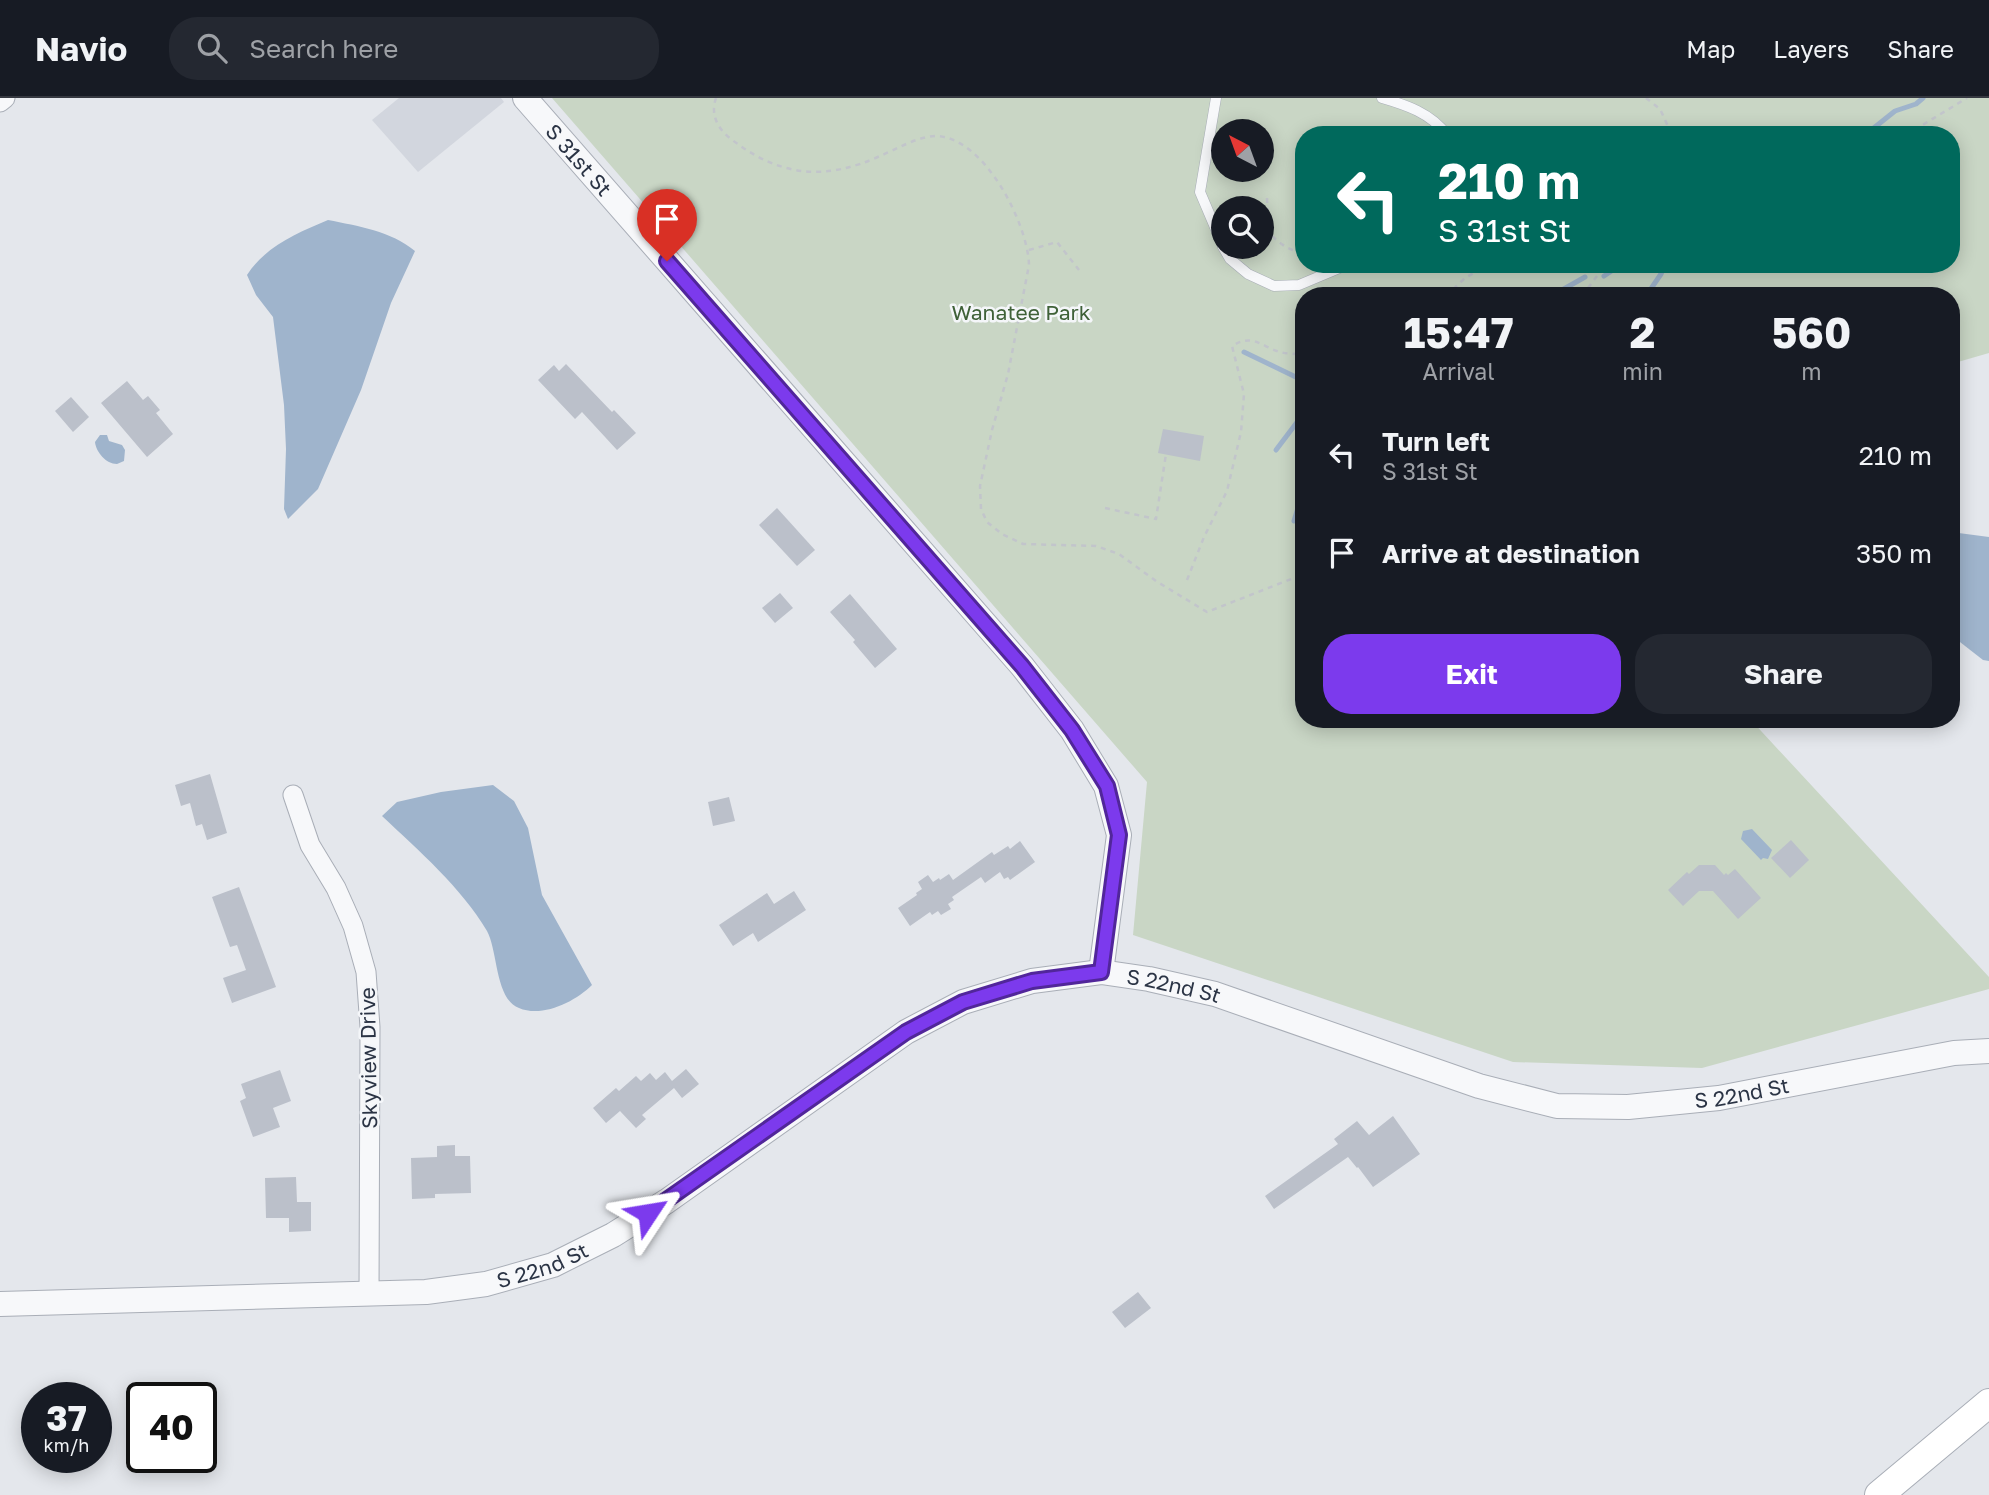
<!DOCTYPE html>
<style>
body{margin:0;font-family:"Golos Text",sans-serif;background:#242831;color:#f1f3f6;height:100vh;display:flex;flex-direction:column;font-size:26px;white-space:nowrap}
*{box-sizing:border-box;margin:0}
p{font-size:23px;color:#9ea1a6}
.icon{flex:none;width:38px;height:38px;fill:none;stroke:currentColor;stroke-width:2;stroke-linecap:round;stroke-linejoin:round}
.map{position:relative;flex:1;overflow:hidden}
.details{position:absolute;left:1295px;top:189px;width:665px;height:441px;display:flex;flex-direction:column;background:#171b24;border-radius:28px;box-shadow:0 4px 18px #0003}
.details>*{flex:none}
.banner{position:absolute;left:1295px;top:28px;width:665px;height:147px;border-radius:28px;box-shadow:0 4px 18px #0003;background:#00695c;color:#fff;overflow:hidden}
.needle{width:46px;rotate:319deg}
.fabs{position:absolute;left:1211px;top:21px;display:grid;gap:14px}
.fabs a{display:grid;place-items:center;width:63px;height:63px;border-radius:50%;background:#171b24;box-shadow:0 4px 18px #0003;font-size:35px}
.speed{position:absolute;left:21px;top:1284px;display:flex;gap:14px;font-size:35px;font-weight:700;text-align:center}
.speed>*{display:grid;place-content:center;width:91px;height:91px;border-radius:50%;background:#171b24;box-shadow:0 4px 18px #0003;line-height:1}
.speed small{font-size:18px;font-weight:400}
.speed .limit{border:4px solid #111;border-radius:10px;background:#fff;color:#111}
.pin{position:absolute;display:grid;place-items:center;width:60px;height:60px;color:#fff;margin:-72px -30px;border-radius:50% 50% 50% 0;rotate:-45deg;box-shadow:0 0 7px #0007}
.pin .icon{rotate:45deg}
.me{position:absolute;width:77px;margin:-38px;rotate:57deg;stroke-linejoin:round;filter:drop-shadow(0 0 5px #0008)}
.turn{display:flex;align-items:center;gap:24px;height:147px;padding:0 28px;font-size:32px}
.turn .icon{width:91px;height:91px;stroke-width:2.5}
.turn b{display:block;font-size:49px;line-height:60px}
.eta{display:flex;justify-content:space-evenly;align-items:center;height:119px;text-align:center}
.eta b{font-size:42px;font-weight:700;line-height:49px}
.button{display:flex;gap:14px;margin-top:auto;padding:14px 28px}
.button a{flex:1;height:80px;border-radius:28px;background:#7c3aed;color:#fff;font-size:28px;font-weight:700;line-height:80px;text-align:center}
.button a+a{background:#242831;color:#f1f3f6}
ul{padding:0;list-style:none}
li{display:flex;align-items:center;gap:21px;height:98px;padding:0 28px}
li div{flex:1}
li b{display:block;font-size:26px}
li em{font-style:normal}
header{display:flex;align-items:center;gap:42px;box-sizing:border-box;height:98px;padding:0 35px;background:#171b24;border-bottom:2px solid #363941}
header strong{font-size:33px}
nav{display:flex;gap:38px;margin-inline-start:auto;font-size:24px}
.search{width:490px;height:63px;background:#242831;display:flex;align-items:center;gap:18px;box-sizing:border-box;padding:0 24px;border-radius:28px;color:#9ea1a6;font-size:26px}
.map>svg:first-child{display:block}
.built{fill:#d2d6de}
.green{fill:#c9d6c5;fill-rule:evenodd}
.water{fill:#9fb4cc}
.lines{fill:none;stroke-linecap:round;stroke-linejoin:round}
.stream{stroke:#9fb4cc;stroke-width:5}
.building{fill:#bbc0ca}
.service-casing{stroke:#a9aeb7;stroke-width:11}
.minor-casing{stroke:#a9aeb7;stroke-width:21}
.tertiary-casing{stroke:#a9aeb7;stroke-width:26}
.secondary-casing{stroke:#a9aeb7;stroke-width:30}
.path{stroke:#c2c5cb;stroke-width:2.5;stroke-dasharray:5 5;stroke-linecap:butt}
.service{stroke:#f7f8fa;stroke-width:10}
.minor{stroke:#f7f8fa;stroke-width:19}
.tertiary{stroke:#f7f8fa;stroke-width:24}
.secondary{stroke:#fff;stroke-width:28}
.route-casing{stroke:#51269a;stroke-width:18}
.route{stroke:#7c3aed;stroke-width:12}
.labels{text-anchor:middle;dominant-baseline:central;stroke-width:5;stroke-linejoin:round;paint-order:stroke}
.street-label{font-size:21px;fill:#2b3445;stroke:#f4f6f9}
.park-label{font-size:21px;fill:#3f6138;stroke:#f4f6f9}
</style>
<header>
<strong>Navio</strong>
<div class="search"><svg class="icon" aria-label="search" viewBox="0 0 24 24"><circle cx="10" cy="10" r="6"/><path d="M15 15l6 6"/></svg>Search here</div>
<nav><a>Map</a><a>Layers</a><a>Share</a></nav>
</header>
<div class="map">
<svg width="1989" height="1397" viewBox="0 0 1989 1397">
<rect width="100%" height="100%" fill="#e4e7ec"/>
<path class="built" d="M399 0H501L504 4 418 74 372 22Z"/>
<path class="green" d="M552 0H1989V255L1951 266V198H1304V621H1750L1989 879V891L1702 970 1513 964 1133 837 1147 684ZM1223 33H1262V72H1223ZM1304 37H1951V166H1304ZM1223 110H1262V149H1223Z"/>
<g class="water">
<path d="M328 122C358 128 391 133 415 153L391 205 361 292 318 391 288 421 284 411 286 351 284 307 273 219 256 197 247 177C266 148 297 135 328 122Z"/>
<path d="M100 337H107L109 343 122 347 125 352 124 363 117 366C106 366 96 354 95 344Z"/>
<path d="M1951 434 1989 439V563L1983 562 1951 537Z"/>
<path d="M493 687 514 703 528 730 542 797 592 887C575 904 542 920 519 910 495 901 498 853 487 833 461 789 419 753 382 718L397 704 441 694Z"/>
<path d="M1752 731 1772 752 1768 761 1763 760 1761 762 1741 741 1743 733Z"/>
</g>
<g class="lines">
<g class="stream">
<path d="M1865 37 1895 13 1916 6 1923 0"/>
<path d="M1679 166 1685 171 1692 166"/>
<path d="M1604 178 1622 166"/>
<path d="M1537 198 1562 192 1585 179"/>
<path d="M1646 198 1661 176 1665 166"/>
<path d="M1244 254 1304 283"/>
<path d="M1276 352 1304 315"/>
<path d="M1294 423 1304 390"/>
</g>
</g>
<g class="building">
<path d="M566 266 612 314 614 312 636 335 617 352 582 314 575 321 538 282 554 267 559 273Z"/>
<path d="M127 283 143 302 148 298 160 312 156 315 173 336 147 359 101 305Z"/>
<path d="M71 299 89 319 73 334 55 313Z"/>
<path d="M1163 331 1204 338 1200 363 1158 355Z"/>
<path d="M777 410 815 452 797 468 759 427Z"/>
<path d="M780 495 793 510 775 525 762 510Z"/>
<path d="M850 496 897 551 875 570 853 544 855 542 830 514Z"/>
<path d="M210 676 227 735 207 742 202 726 196 728 190 705 181 708 175 687Z"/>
<path d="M729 699 735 723 713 728 708 704Z"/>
<path d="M1791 742 1809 762 1790 780 1771 760Z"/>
<path d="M1020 743 1035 764 1010 782 1008 779 1004 781 1000 774 985 785 981 779 952 799 954 802 948 806 951 811 941 817 938 813 932 817 930 814 910 828 898 810 917 797 916 795 922 791 918 784 928 777 933 784 939 780 940 782 949 776 953 782 992 754 994 757 1008 748 1010 751Z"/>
<path d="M1699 767H1715L1724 777 1726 775 1728 777 1735 771 1761 800 1738 821 1713 793H1699L1683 808 1668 792 1687 774 1689 776Z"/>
<path d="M239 789 276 889 232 905 223 880 246 872 237 847 230 849 212 799Z"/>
<path d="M794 793 806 812 758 844 753 835 733 848 719 827 767 795 774 806Z"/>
<path d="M686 971 699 986 682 1000 674 990 642 1017 646 1021 636 1030 620 1013 606 1025 593 1010 616 990 619 993 636 978 641 983 650 975 656 982 665 974 672 983Z"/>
<path d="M280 972 291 1003 273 1010 280 1029 253 1039 240 1003 246 1000 241 986Z"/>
<path d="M1393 1018 1420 1056 1373 1089 1358 1069 1357 1070 1348 1059 1274 1111 1265 1098 1338 1046 1334 1041 1357 1023 1369 1037Z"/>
<path d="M455 1047V1058H470L471 1095 435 1096V1100L412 1101 411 1060 437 1059V1048Z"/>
<path d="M296 1079 297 1104H311V1133L289 1134V1120H266L265 1080Z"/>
<path d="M1138 1194 1151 1210 1125 1230 1112 1214Z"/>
</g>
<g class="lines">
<defs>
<g id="service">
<path d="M1216 0 1200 94 1223 148"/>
<path d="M1382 0C1406 7 1431 15 1447 37"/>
<path d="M1223 149 1230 161 1248 176 1274 188 1299 187 1349 166"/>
</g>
<g id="minor">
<path d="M0 4 5 0"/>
<path d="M293 697 310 747 336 790 353 828 366 874 370 929 369 1196"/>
</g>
<g id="tertiary">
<path id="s1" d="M525 0 1022 568 1072 632 1106 688 1119 737 1101 874"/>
<path id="s2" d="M0 1206 426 1194 486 1186 553 1167 613 1137 667 1103 906 934 963 904 1032 883 1101 874 1149 881 1215 896 1479 988 1557 1008 1628 1009 1719 1000 1954 955 1989 953"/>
</g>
<path id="secondary" d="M1879 1397 1989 1305"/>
</defs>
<use href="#service" class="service-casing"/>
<use href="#minor" class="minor-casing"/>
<use href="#tertiary" class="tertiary-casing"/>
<use href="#secondary" class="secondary-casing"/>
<g class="path">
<path d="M716 0C710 17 718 31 731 41 780 79 825 83 880 58 897 51 916 39 935 38 984 38 1028 126 1029 167L1008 276 992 332 980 388 981 411 987 424 1002 436 1023 446 1096 448 1119 456 1156 483 1207 514 1304 476"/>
<path d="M1646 0 1660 11 1672 37"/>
<path d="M1906 37 1967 0"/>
<path d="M1267 100 1268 134C1278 144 1289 154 1304 154"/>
<path d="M1266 146 1271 137"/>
<path d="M1029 152 1057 144 1079 172"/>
<path d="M1446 198 1465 180 1489 166"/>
<path d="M1582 198 1606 166"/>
<path d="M1105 410 1156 421 1166 356"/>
<path d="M1187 482 1204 439 1227 393 1241 334 1244 296 1232 248C1253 235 1260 248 1280 254 1287 256 1297 256 1304 256"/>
</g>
<use href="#service" class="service"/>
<use href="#minor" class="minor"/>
<use href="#tertiary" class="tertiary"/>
<use href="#secondary" class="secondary"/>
</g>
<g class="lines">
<defs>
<path id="route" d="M648 1115 906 934 963 904 1032 883 1101 874 1119 737 1107 688 1072 632 1022 568 667 163"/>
</defs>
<use href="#route" class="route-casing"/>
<use href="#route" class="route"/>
</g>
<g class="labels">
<g class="street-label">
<text stroke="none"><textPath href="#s1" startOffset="82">S 31st St</textPath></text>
<text stroke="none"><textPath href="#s2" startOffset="1260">S 22nd St</textPath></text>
<text transform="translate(368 960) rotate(-91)">Skyview Drive</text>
<text stroke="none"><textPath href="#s2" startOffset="1848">S 22nd St</textPath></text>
<text stroke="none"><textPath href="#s2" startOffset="546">S 22nd St</textPath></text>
</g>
<g class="park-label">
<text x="1021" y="214">Wanatee Park</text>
</g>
</g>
</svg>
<div class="fabs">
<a><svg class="needle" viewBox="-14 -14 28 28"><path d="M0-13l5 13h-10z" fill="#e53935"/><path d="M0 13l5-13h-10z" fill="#9ea1a6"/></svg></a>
<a><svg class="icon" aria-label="search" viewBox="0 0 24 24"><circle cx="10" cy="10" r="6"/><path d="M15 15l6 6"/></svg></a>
</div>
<div class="speed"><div>37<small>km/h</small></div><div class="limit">40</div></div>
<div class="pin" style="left:667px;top:163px;background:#d93025"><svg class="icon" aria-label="arrive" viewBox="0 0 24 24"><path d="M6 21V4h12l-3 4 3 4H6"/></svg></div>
<svg class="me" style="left:648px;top:1115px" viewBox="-20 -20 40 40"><path d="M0-17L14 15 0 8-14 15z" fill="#7c3aed" stroke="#fff" stroke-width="4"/></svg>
<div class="banner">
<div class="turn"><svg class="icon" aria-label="left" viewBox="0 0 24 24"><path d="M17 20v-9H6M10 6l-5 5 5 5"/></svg><div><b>210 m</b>S 31st St</div></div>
</div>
<section class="details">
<div class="eta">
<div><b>15:47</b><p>Arrival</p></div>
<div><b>2</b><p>min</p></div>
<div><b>560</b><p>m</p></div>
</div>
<ul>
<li><svg class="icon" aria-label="left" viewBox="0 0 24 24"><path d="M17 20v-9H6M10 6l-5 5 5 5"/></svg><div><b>Turn left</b><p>S 31st St</p></div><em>210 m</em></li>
<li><svg class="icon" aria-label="arrive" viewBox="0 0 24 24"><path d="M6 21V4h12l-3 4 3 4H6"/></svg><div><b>Arrive at destination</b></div><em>350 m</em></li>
</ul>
<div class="button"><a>Exit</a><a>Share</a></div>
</section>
</div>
